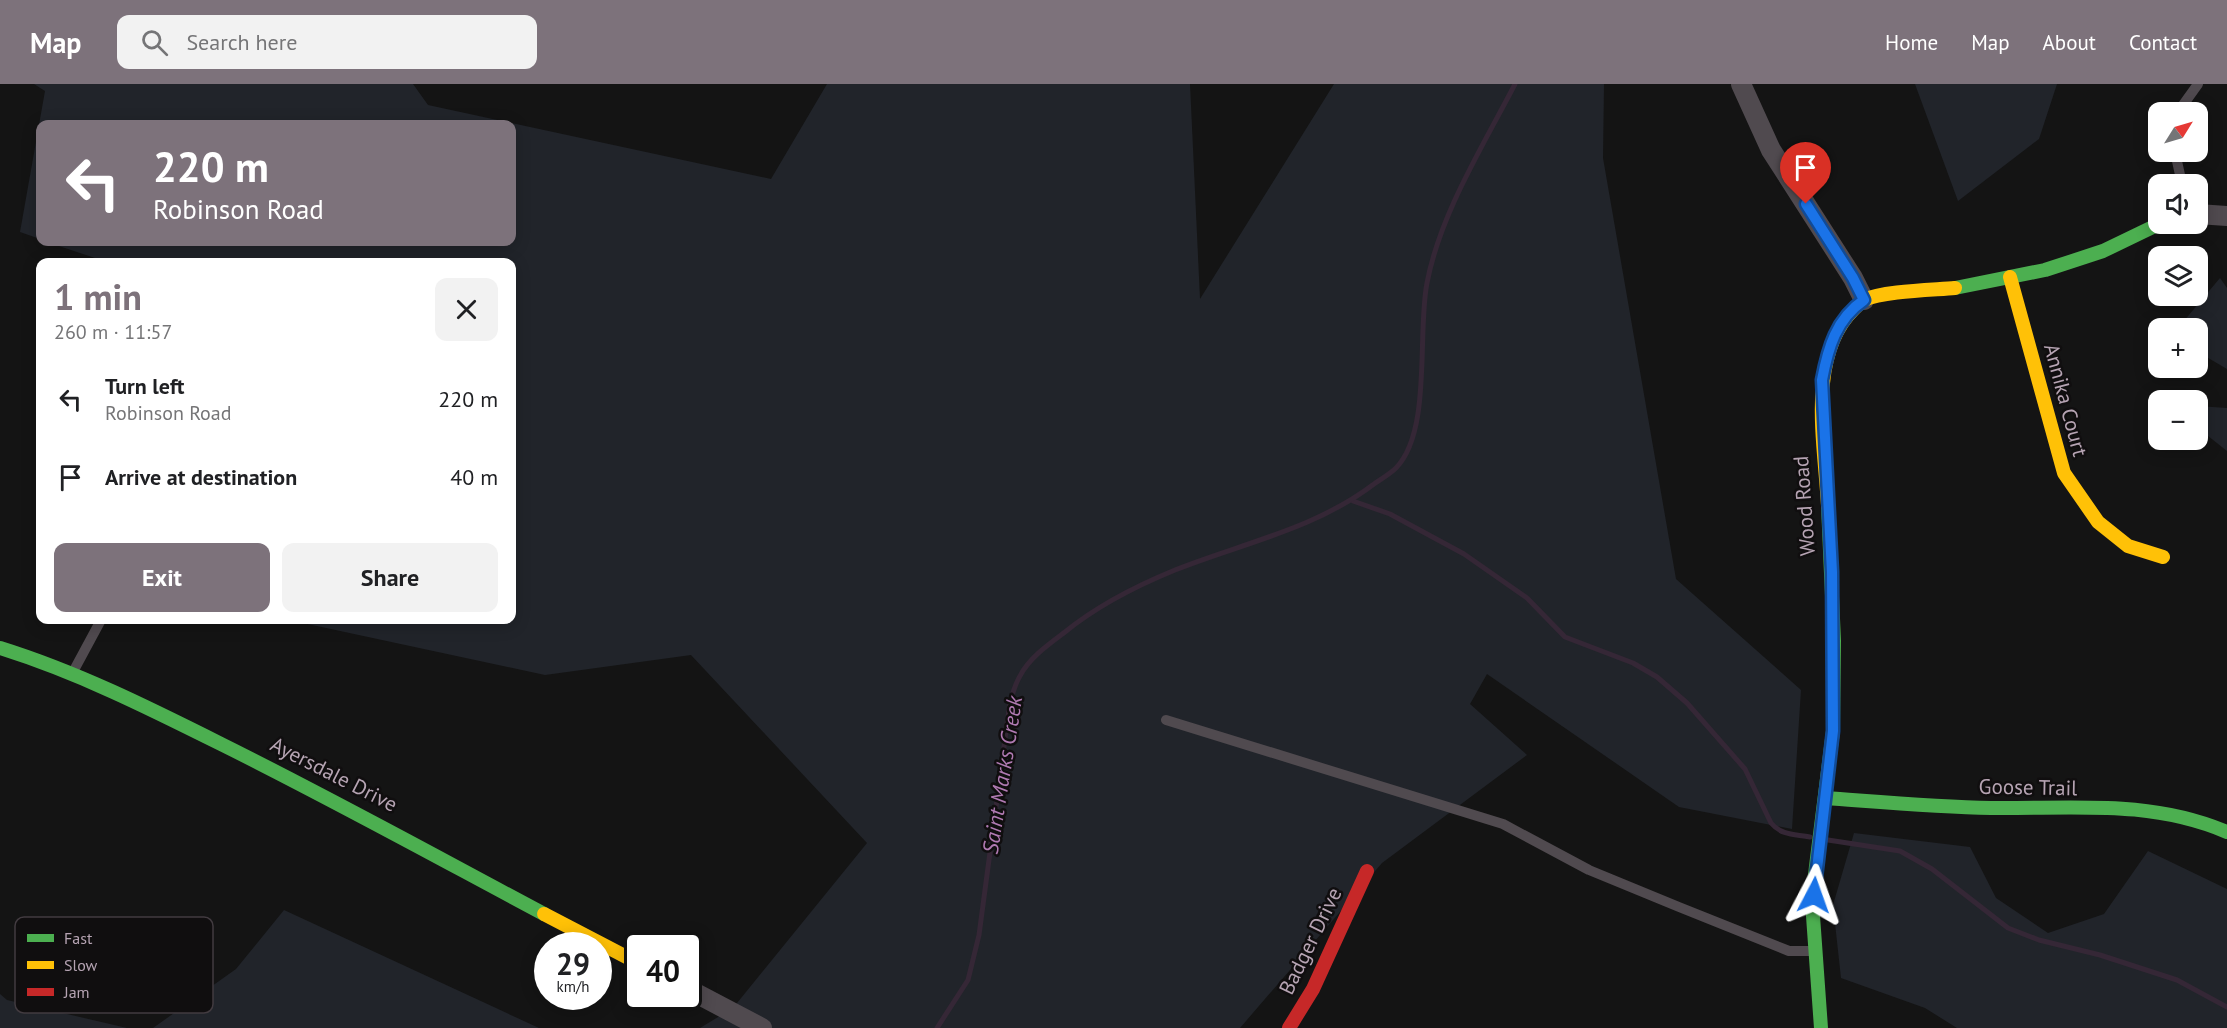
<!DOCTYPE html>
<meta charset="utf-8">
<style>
body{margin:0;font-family:"PT Sans",sans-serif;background:#f2f2f2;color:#202124;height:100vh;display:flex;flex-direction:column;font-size:22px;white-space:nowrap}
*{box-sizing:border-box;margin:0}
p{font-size:20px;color:#757577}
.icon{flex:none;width:33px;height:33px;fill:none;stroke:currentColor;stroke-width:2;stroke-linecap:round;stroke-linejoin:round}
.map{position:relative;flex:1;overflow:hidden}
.details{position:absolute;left:36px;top:174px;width:480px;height:366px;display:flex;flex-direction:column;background:#fff;border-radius:12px;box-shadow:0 3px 15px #0003}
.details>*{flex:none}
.hud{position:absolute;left:36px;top:36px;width:480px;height:126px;border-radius:12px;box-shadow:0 3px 15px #0003;background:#7d727b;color:#fff;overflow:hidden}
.needle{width:39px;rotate:53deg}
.buttons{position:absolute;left:2148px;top:18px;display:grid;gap:12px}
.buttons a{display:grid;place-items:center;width:60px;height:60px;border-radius:12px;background:#fff;box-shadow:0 3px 15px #0003;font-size:30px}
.speed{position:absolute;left:534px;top:848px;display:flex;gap:12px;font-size:30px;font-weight:700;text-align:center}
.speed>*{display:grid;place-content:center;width:78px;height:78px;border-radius:50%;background:#fff;box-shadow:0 3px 15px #0003;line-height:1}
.speed small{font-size:15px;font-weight:400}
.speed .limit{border:3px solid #111;border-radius:9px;background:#fff;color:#111}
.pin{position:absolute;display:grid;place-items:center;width:51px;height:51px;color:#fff;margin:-62px -26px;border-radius:50% 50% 50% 0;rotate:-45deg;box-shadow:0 0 6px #0007}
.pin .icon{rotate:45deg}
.me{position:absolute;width:66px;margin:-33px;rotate:4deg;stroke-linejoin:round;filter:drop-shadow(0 0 4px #0008)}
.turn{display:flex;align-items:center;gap:21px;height:126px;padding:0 18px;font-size:27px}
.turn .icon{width:78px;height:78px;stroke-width:2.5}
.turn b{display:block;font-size:42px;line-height:51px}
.round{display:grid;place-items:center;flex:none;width:63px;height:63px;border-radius:12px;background:#f2f2f2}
.overview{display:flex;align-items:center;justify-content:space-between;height:102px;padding:0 18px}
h1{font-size:36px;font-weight:700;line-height:45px;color:#7d727b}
.button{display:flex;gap:12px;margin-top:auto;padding:12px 18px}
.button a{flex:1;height:69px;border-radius:12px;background:#7d727b;color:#fff;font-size:24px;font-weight:700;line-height:69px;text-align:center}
.button a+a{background:#f2f2f2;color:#202124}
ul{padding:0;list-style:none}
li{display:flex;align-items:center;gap:18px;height:78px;padding:0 18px}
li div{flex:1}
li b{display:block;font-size:22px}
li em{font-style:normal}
header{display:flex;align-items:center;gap:36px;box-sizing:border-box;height:84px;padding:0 30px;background:#7d727b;color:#fff}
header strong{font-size:28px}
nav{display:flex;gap:33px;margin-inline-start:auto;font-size:21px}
.search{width:420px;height:54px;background:#f2f2f2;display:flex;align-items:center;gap:15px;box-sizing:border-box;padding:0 21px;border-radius:12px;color:#757577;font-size:22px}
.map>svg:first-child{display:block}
.green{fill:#21242a}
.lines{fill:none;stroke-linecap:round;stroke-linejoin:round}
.stream{stroke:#352736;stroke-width:5}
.lane{stroke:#504a4f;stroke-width:10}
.street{stroke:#504a4f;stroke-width:20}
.fast{stroke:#4caf50;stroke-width:14}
.slow{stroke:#ffc107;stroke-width:14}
.jam{stroke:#c62828;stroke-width:14}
.route-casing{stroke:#114b97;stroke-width:15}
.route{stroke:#1a73e8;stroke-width:10}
.labels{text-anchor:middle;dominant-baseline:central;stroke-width:5;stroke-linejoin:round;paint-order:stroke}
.street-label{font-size:21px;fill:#b6a4b3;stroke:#100e0f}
.water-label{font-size:22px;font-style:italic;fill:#b07ab2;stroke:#100e0f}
.key{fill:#100e0f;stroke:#423b40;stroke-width:1.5}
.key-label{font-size:16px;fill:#b6a4b3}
</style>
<header>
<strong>Map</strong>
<div class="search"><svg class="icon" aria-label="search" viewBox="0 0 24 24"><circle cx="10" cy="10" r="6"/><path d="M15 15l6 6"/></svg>Search here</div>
<nav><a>Home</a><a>Map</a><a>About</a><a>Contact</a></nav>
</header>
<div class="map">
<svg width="2227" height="944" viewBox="0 0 2227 944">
<rect width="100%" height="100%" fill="#141414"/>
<g class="green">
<path d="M34 0H413L428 21 771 95 827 0H1190L1200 215 1334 0H1604L1603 74 1676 495 1801 606 1792 745 1679 723 1487 590 1470 620 1527 671 1382 779 1240 944H700L733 924 867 759 691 571 545 591 289 536H512V178H107L47 158H512V40H40V155L20 148 45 7Z"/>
<path d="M1915 0H2057L2039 55 1958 117Z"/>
<path d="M2220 194 2227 204V285L2198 268V244H2178Z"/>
<path d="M2198 322 2227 324V367L2198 344Z"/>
<path d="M1854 749 1970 763 1996 814 2048 849 2104 830 2148 767 2227 805V944H1957L1925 924 1841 894 1833 821Z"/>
<path d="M284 826 539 944H153L236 885Z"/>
<path d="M0 910 7 916 127 944H0Z"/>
</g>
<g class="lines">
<g class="stream">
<path d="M1353 417 1390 430 1464 470 1527 514 1565 553 1633 579 1657 593 1687 619 1745 685 1771 739C1782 752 1795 750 1810 753"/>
<path d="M1828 756 1900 767 1932 785 2008 844 2039 856 2100 871 2177 896 2227 923"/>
<path d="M937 944 968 896 979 851 1010 618C1013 609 1015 600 1020 592 1029 574 1049 560 1065 548 1098 521 1136 502 1175 486 1243 459 1315 445 1374 400 1381 395 1390 390 1396 384 1432 347 1417 249 1427 199 1440 130 1483 62 1515 0"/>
</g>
<g class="lane">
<path d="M2178 28 2198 0"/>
<path d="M2175 68 2182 100"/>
<path d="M73 588 101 536"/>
<path d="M1166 636 1503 740 1589 786 1679 823 1789 867H1815"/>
</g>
<g class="street">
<path d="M1741 0 1771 66 1853 194 1864 216"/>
<path d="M2198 130 2227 132"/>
<path d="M688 905 762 944"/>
</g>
<g class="fast">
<path d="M1955 204 2045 186 2103 167 2159 140"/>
<path d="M0 564C77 588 149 624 221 660 330 714 437 773 544 830"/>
<path d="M1826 714C1881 718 1936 723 1991 724 2074 725 2149 715 2227 748"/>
<path d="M1821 944 1813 832 1815 790 1833 647 1834 557 1828 422"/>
</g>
<g class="slow">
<path d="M2010 193 2064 389 2098 438 2128 462 2163 473"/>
<path d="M1828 422C1825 361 1806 271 1854 225 1857 222 1861 218 1864 216 1883 207 1933 206 1955 204"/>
<path d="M544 830 638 879"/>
</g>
<path class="jam" d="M1289 944 1313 905 1367 787"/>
</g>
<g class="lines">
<defs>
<path id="route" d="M1806 120 1853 194 1864 216C1836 235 1828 264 1822 296L1832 488 1833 647 1814 811"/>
</defs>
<use href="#route" class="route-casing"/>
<use href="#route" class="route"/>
</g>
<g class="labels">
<g class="street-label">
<text transform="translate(2066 316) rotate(75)">Annika Court</text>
<text transform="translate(1804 422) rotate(-94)">Wood Road</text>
<text transform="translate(334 690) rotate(27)">Ayersdale Drive</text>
<text transform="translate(2028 703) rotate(1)">Goose Trail</text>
<text transform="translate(1310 857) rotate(-64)">Badger Drive</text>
</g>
<g class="water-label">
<text transform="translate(1002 691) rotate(-81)">Saint Marks Creek</text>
</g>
</g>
<rect x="15" y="833" width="198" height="96" rx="9" class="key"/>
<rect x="27" y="850" width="27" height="8" fill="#4caf50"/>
<rect x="27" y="877" width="27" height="8" fill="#ffc107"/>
<rect x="27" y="904" width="27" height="8" fill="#c62828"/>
<g class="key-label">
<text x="64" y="860">Fast</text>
<text x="64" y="887">Slow</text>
<text x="64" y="914">Jam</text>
</g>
</svg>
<div class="buttons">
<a><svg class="needle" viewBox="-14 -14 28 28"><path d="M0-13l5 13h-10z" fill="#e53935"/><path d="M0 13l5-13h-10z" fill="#757577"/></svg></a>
<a><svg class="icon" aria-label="sound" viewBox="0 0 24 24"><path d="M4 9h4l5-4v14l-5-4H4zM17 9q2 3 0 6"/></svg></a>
<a><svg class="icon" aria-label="layers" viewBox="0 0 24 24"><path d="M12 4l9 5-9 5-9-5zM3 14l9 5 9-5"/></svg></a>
<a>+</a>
<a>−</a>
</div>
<div class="speed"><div>29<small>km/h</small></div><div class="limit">40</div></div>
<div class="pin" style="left:1806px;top:120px;background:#d93025"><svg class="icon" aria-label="arrive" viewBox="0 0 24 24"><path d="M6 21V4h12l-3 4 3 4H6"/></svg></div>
<svg class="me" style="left:1814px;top:811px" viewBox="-20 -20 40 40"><path d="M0-17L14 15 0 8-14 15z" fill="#1a73e8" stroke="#fff" stroke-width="4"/></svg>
<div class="hud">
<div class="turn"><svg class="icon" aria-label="left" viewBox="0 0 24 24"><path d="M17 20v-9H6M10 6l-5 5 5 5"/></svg><div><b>220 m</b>Robinson Road</div></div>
</div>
<section class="details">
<div class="overview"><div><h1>1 min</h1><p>260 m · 11:57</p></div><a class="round"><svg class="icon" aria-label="close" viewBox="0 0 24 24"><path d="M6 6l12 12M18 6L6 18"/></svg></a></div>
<ul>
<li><svg class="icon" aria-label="left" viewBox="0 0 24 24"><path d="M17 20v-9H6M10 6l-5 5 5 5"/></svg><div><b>Turn left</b><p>Robinson Road</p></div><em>220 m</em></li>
<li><svg class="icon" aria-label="arrive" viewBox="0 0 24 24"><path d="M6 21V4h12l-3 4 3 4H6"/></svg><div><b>Arrive at destination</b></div><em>40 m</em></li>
</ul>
<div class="button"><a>Exit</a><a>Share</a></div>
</section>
</div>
